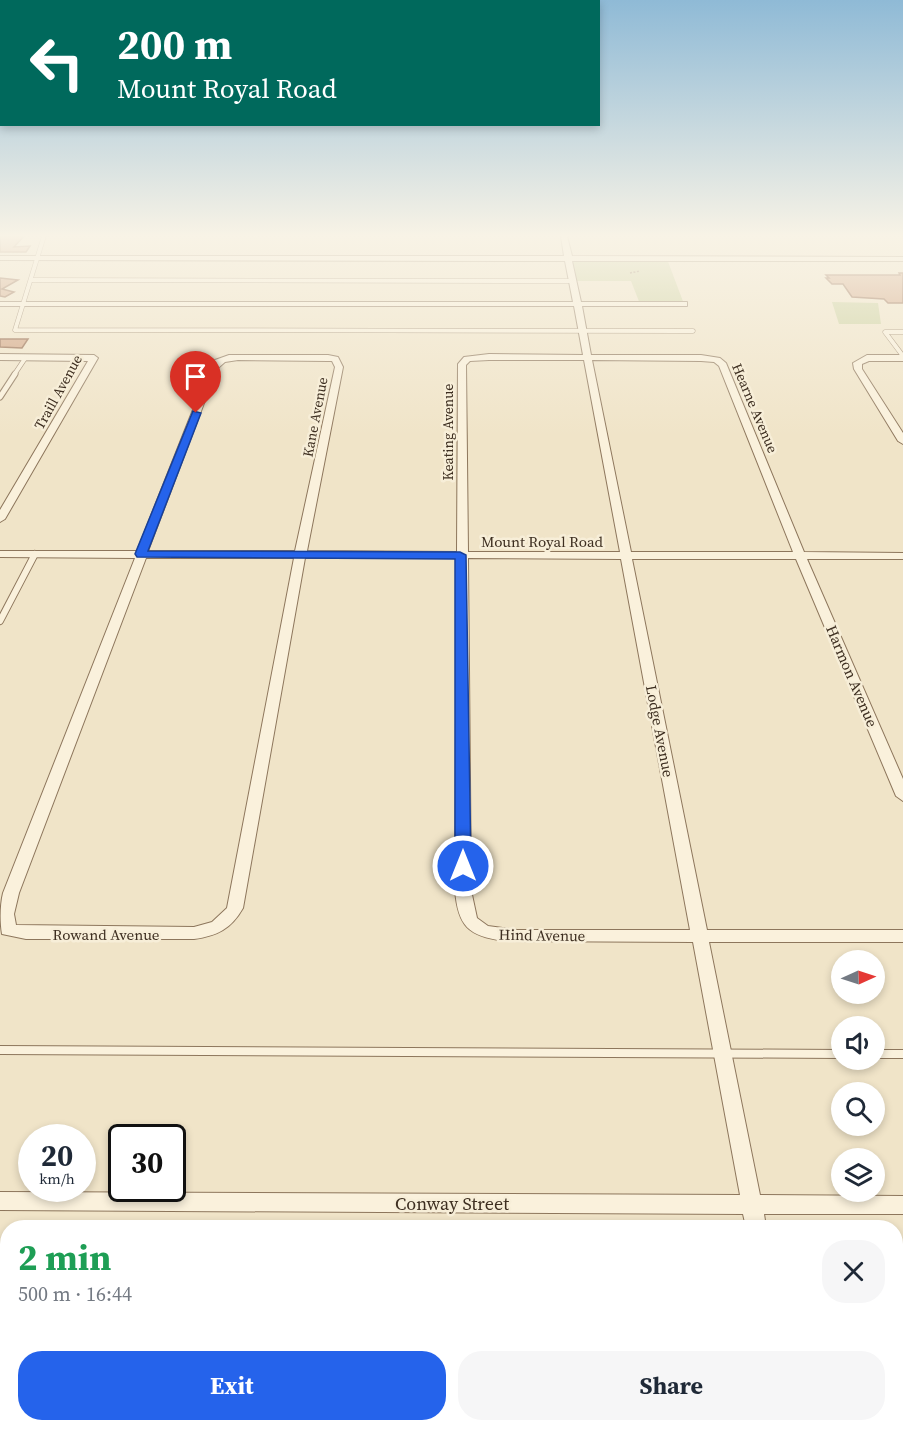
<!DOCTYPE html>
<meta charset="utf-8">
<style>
body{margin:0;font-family:"Source Serif 4",serif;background:#f6f6f7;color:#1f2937;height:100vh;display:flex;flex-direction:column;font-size:22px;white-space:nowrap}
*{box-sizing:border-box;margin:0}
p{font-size:20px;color:#747a83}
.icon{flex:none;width:33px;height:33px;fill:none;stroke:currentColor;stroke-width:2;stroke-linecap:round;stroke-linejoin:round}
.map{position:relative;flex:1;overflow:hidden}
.sheet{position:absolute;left:0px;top:1220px;width:903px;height:212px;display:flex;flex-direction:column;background:#fff;border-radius:24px 24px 0 0;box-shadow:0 3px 9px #0003}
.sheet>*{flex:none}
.banner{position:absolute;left:0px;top:0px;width:600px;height:126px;box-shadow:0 3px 9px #0003;background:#00695c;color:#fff;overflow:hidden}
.needle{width:39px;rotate:87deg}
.controls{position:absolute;left:831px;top:950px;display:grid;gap:12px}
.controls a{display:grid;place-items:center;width:54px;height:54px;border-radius:50%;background:#fff;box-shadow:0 3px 9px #0003;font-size:30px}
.speed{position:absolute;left:18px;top:1124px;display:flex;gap:12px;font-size:30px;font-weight:700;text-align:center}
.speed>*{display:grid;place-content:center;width:78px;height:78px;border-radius:50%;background:#fff;box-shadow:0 3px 9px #0003;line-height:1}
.speed small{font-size:15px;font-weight:400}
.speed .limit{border:3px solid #111;border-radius:9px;background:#fff;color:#111}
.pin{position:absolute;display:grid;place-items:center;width:51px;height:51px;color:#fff;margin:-62px -26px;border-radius:50% 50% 50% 0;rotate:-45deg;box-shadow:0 0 6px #0007}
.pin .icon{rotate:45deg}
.me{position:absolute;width:66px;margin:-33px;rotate:0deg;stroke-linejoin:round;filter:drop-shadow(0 0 4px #0008)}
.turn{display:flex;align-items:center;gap:21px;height:126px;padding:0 18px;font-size:27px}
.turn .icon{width:78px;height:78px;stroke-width:2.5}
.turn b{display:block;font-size:42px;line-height:51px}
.round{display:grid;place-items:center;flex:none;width:63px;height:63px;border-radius:24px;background:#f6f6f7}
.headline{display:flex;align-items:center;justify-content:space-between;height:102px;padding:0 18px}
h1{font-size:36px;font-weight:700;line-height:45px;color:#1e9e55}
.button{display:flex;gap:12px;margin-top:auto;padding:12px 18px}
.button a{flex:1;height:69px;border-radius:24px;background:#2563eb;color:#fff;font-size:24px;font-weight:700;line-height:69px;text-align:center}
.button a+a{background:#f6f6f7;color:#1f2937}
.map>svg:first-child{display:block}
.green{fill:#c9cf9b}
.building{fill:#cf9f7d;stroke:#8d5f41;stroke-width:1.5}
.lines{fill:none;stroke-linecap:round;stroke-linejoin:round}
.service-far4-casing{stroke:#8d765c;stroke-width:5}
.service-far3-casing{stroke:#8d765c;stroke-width:7}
.service-far2-casing{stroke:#8d765c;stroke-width:8}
.service-far1-casing{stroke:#8d765c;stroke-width:10}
.service-casing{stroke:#8d765c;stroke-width:13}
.minor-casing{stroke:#8d765c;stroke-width:2}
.path{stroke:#8d765c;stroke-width:1.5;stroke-dasharray:2 1.5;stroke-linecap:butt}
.service-far4{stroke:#faf1dc;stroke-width:4}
.service-far3{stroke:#faf1dc;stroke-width:5}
.service-far2{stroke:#faf1dc;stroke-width:6}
.service-far1{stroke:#faf1dc;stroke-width:8}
.service{stroke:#faf1dc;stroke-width:10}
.minor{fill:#faf1dc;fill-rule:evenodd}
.route{fill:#2563eb;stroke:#184099;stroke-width:1.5}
.labels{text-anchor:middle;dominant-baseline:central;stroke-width:5;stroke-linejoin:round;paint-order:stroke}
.far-street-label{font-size:14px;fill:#3d2e20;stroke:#f7eed8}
.street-label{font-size:15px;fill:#3d2e20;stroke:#f7eed8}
.near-street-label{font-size:18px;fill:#3d2e20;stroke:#f7eed8}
</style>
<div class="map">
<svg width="903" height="1430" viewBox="0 0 903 1430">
<rect width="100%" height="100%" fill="#f0e4c8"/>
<g class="green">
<path d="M568 259H667L684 304H640L631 281H572Z"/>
<path d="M832 302 878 303 881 324H839Z"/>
</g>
<g class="building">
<path d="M0 236H24L14 247 30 246 26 252H0Z"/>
<path d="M899 273H903V303H888L884 299 852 297 843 284H832L826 278H829L826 275H900Z"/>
<path d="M0 278 18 280 2 289 14 292 5 297 0 296Z"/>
<path d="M0 339H28L22 348 0 347Z"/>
</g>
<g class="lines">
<defs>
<g id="service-far4">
<path d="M44 236 15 330 693 331"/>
<path d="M31 280 572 281"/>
<path d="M903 332H885L903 356"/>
<path d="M14 375 26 357"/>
</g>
<path id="service-far3" d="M0 397 15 374"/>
<path id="service-far2" d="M0 621 35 554"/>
<g id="service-far1">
<path d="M0 1050 842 1054"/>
<path d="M874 1054H903"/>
</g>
<g id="service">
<path d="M0 1384H8"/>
<path d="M896 1387H903"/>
</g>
<g id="minor">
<path d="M561 236H567L572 256 903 257V261H572L581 302H687V306H582L591 355H701L720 358 726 363 804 552 903 553V559H807L903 779V801L896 796 796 559H632L707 930H903V942H709L760 1195 903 1196V1214H764L766 1227H746L743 1214 0 1210V1192L740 1195 693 942 504 941C468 936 458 926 455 890L457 558H305L243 908C231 929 217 936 194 939H26L2 934C0 923 0 905 3 893L135 558 0 557V551H137L209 369 215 360 229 355H328L338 357 343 367 307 551 457 552 458 364 464 357 489 354 583 355 574 306H0V302H573L565 261 0 260V256H564ZM238 360 328 361H332L335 367 295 551H148L217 369 225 362ZM489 360H584L620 552H468L466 365 470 361ZM592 360 701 361 714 362 719 366 793 552H631ZM146 558H294L227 908 212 922 194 927 16 925 14 914 19 893ZM468 558 621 559 690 930H517L488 926 477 918 471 890Z"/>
<path d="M0 354 94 355 98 358 5 519 0 522V510L88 361 0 360Z"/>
<path d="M903 355V361H869L862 364V369L903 433V444L898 441 854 369 853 363 867 355Z"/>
<path d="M782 1424H805L807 1430H783Z"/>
</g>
</defs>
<use href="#service-far4" class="service-far4-casing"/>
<use href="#service-far3" class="service-far3-casing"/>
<use href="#service-far2" class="service-far2-casing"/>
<use href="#service-far1" class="service-far1-casing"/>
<use href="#service" class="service-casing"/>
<use href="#minor" class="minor-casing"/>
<path class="path" d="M630 273 640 271"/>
<use href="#service-far4" class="service-far4"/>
<use href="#service-far3" class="service-far3"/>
<use href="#service-far2" class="service-far2"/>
<use href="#service-far1" class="service-far1"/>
<use href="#service" class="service"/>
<use href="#minor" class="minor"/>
</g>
<linearGradient id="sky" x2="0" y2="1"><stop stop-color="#8fbad6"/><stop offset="0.54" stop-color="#f8f3e6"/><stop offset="1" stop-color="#f8f3e6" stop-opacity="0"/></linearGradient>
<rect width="903" height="436" fill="url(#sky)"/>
<path class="route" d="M193 411 201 413 148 551 460 552 466 555 471 866 468 870H457L455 866V559L137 557 135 554Z"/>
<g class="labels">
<g class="far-street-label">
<text transform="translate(58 392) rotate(-61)">Traill Avenue</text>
<text transform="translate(755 408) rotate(67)">Hearne Avenue</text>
<text transform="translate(315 417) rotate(-79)">Kane Avenue</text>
<text transform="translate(448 432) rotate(-90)">Keating Avenue</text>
</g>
<g class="street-label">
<text x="542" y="541">Mount Royal Road</text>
<text transform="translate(852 676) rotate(67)">Harmon Avenue</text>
<text transform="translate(660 731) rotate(79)">Lodge Avenue</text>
<text x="106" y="934">Rowand Avenue</text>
<text transform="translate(542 935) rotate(1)">Hind Avenue</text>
</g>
<g class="near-street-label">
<text x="452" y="1203">Conway Street</text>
</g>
</g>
</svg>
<div class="controls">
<a><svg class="needle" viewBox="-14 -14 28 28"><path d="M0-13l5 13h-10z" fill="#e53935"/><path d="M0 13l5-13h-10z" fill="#747a83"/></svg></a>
<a><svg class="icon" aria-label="sound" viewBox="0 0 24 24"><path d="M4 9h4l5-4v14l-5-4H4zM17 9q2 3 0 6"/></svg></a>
<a><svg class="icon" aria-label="search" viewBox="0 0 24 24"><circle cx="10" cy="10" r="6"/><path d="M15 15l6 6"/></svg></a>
<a><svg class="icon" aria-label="layers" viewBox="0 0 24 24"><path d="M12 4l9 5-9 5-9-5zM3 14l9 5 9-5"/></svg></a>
</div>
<div class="speed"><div>20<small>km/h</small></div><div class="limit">30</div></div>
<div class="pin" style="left:196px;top:413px;background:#d93025"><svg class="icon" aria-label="arrive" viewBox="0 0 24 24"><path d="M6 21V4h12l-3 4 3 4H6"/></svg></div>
<svg class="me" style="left:463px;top:866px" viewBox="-20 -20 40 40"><circle r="17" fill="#2563eb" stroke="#fff" stroke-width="3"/><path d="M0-11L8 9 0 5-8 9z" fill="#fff"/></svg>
<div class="banner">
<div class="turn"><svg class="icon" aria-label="left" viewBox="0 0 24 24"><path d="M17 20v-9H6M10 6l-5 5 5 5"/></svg><div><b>200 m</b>Mount Royal Road</div></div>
</div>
<section class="sheet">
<div class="headline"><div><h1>2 min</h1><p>500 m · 16:44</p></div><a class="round"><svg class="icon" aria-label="close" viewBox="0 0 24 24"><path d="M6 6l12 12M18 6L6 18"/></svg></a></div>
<div class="button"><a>Exit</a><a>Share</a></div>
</section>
</div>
